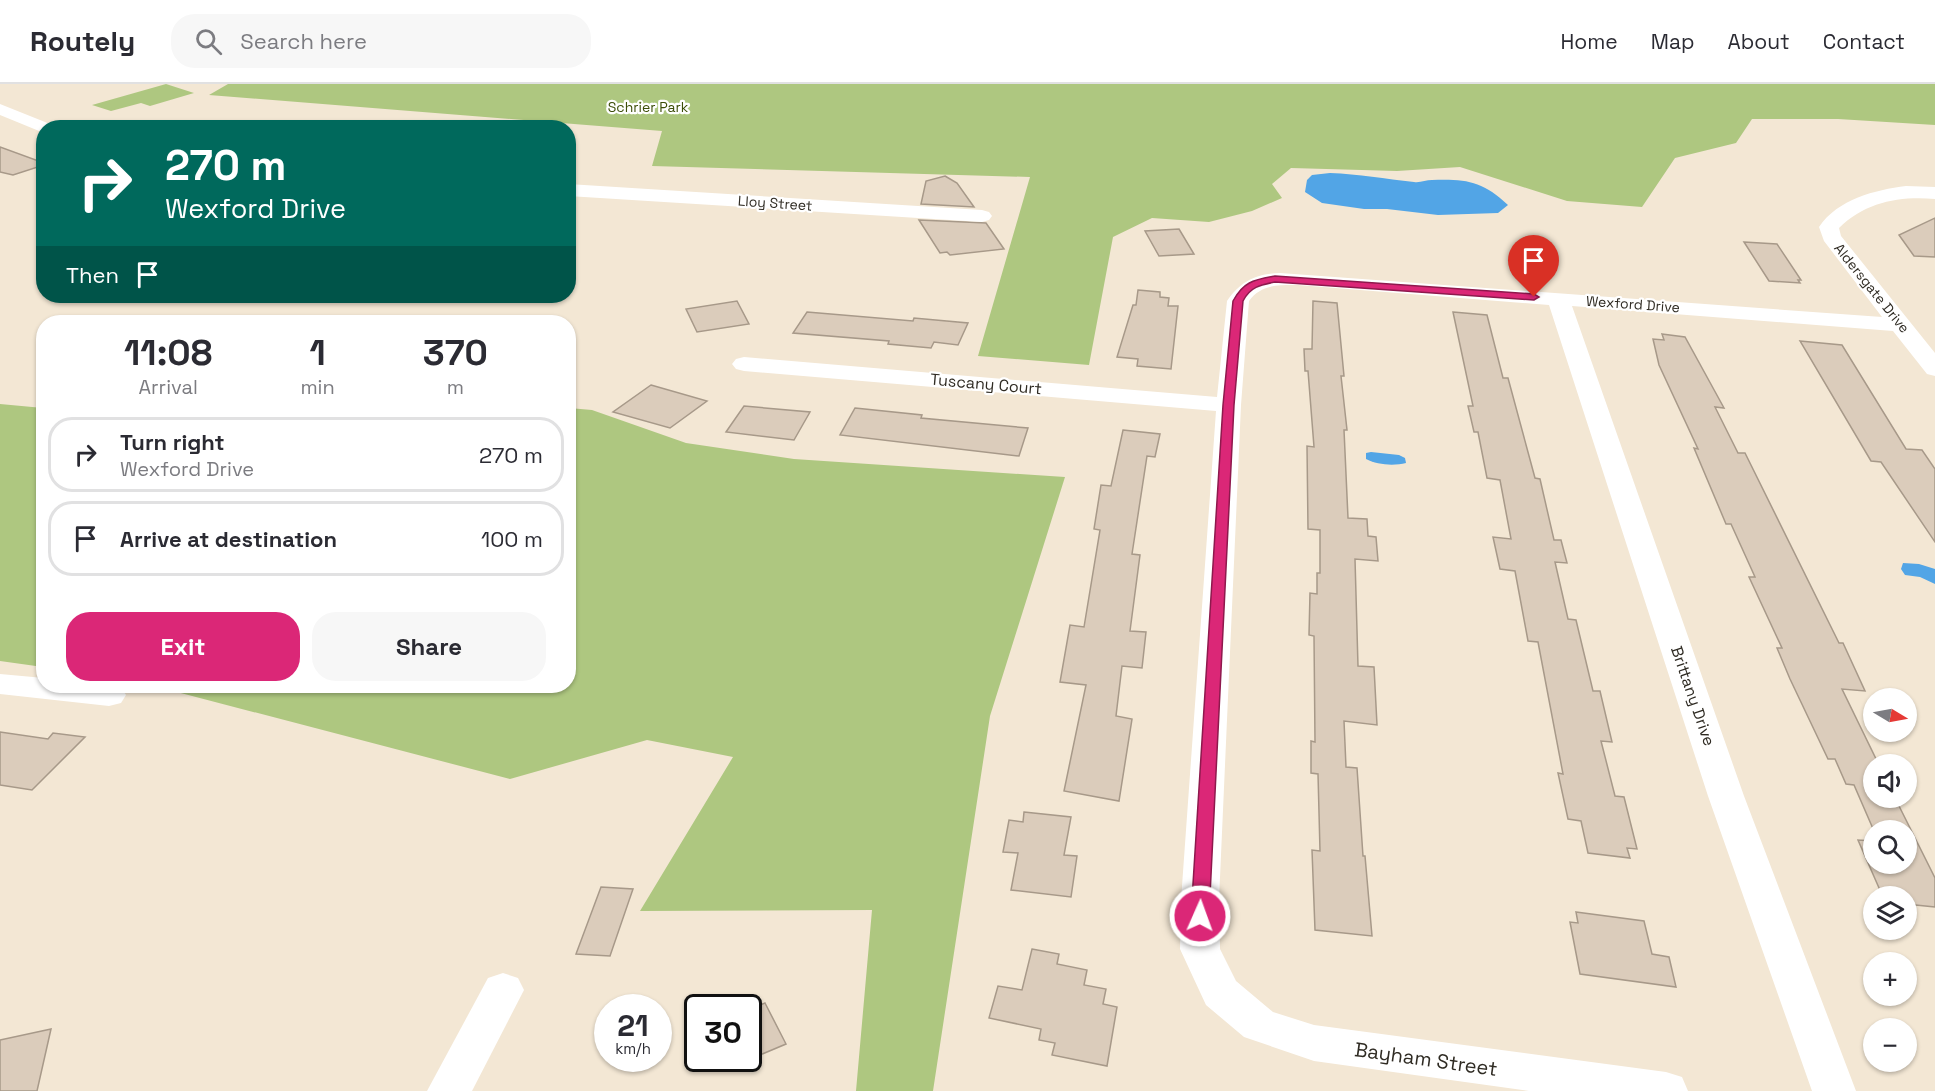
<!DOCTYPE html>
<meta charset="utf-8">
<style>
body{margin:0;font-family:"Space Grotesk",sans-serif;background:#f7f7f7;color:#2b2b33;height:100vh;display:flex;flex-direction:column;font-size:22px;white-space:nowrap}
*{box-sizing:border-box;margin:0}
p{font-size:20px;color:#7c7c81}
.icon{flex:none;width:33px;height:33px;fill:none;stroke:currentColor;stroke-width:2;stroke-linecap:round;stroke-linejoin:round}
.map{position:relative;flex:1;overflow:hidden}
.sheet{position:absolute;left:36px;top:231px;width:540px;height:378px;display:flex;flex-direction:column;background:#fff;border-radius:24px;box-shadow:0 2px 4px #0004}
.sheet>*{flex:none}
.hud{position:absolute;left:36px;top:36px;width:540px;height:183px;border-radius:24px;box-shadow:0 2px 4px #0004;background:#00695c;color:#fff;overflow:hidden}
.needle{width:39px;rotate:100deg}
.fabs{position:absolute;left:1863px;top:604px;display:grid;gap:12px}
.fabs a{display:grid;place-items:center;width:54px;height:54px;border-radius:50%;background:#fff;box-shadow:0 2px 4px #0004;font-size:30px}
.speed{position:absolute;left:594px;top:910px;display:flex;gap:12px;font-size:30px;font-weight:700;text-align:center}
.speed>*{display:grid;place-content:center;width:78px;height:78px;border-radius:50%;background:#fff;box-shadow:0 2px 4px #0004;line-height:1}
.speed small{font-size:15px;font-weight:400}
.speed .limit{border:3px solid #111;border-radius:9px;background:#fff;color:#111}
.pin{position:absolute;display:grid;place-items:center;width:51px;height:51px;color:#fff;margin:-62px -26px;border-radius:50% 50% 50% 0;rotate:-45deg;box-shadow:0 0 6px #0007}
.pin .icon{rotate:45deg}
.me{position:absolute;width:66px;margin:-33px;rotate:2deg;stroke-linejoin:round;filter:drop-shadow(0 0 4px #0008)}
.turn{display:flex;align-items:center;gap:21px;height:126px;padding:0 30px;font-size:27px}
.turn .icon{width:78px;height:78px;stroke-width:2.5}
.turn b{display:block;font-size:42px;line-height:51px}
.then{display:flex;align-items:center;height:57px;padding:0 30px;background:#0003;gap:12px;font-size:22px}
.eta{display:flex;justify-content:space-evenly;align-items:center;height:102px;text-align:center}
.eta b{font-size:36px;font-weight:700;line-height:42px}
.button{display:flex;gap:12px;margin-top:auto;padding:12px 30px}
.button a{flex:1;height:69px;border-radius:24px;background:#db2777;color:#fff;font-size:24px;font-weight:700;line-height:69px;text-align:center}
.button a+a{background:#f7f7f7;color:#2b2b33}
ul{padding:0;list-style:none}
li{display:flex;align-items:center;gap:18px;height:75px;margin:0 12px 9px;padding:0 18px;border:3px solid #e1e1e2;border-radius:24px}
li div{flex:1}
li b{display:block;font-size:22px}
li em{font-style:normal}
header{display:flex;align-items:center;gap:36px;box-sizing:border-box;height:84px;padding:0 30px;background:#fff;border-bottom:2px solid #e1e1e2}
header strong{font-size:28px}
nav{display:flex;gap:33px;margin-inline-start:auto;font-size:21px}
.search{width:420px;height:54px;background:#f7f7f7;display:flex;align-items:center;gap:15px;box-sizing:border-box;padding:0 21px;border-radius:24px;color:#7c7c81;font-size:22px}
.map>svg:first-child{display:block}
.green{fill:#aec780}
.water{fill:#52a5e6}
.building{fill:#dbccbb;stroke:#a79989;stroke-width:1.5}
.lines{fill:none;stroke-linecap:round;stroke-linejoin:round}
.minor{fill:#fff;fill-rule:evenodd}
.route{fill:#db2777;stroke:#8e194d;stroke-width:1.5}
.labels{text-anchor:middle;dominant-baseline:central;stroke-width:4.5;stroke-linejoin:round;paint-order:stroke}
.far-park-label{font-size:14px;fill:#3c4e08;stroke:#fff}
.far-street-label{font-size:14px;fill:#2f2b23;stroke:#fff}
.street-label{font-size:16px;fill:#2f2b23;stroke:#fff}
.near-street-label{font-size:20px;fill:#2f2b23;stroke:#fff}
</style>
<header>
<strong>Routely</strong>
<div class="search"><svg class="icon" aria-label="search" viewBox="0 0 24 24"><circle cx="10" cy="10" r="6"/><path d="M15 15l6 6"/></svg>Search here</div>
<nav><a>Home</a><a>Map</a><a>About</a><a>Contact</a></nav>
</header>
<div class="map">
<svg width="1935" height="1007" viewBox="0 0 1935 1007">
<rect width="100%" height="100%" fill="#f3e7d4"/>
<g class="green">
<path d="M166 0 194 9 150 22 141 19 111 27 92 21Z"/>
<path d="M228 0H1935V41L1838 35H1752L1736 59 1675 74 1642 123 1567 117 1460 83 1397 87 1291 84 1272 100 1282 114 1252 127 1209 138 1152 134 1113 153 1089 281 978 272 1030 93 652 82 662 47 209 11Z"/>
<path d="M0 320 43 324V583L0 577Z"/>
<path d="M569 324 592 326 686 359 794 375 1065 393 990 632 933 1007H856L872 826 640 827 733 673 647 656 510 695 154 602H568Z"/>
</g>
<g class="water">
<path d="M1330 89C1359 90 1385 95 1414 98 1420 99 1426 96 1432 96 1467 95 1482 97 1508 121L1498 129 1438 131 1387 125H1364L1322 119 1305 108 1307 96 1312 91Z"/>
<path d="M1371 368 1399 371 1405 374 1406 379C1394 382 1377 381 1366 375V369Z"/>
<path d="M1903 479 1919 480 1935 485V500L1920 493 1905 491 1901 485Z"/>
</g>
<g class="building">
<path d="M0 63 44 79V81L13 91 0 88Z"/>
<path d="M945 92 957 99 974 123 921 120 926 97Z"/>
<path d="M1935 134V173L1914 172 1899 151Z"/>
<path d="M919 136 986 139 1004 165 950 171 947 168 940 169Z"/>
<path d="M1179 145 1194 170 1159 172 1145 147Z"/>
<path d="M1744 158 1777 160 1801 196H1798L1800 199 1769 197Z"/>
<path d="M1138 206 1160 208V213L1169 214 1168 222H1178L1171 285 1137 282 1138 275 1117 273 1133 221H1136Z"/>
<path d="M737 217 749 240 697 248 686 225Z"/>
<path d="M1313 217 1337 219 1344 292H1341L1347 346H1344L1348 434 1367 435 1368 452 1376 453 1378 477 1355 475 1358 582 1374 583 1377 641 1344 637 1346 683 1357 684 1363 772H1365L1372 852 1315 846 1312 766 1320 767 1318 690 1311 689V657L1315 658 1314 552 1309 551 1310 509 1317 510V489H1320V446L1308 445 1307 362 1314 363 1308 287H1305L1304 265H1312Z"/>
<path d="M807 228 913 237 914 234 968 239 958 261 934 258 931 264 888 260 889 257 793 249Z"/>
<path d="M1453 228 1487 231 1503 294H1508L1535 394 1540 395 1554 456H1561L1567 479 1555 478 1568 535 1576 536 1593 607H1600L1612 658 1601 657 1615 712 1624 713 1637 765 1627 764 1630 774 1588 769 1581 737 1568 735 1558 689 1563 690 1538 558 1528 557 1515 487 1500 485 1493 453 1511 455 1500 396 1487 394 1478 348H1474L1468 322H1473Z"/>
<path d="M1662 250 1685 253 1724 324 1715 323 1738 369H1745L1839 559H1843L1865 607 1842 605 1879 681H1874V714H1895L1935 794V823L1906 820V813H1883L1858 756 1874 757V780H1906V747H1874L1854 701 1846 700 1835 675H1828L1790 595 1777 564H1782L1749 493H1755L1731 440H1726L1694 364 1698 365 1659 281 1653 255 1664 256Z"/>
<path d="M1800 257 1842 261 1906 365 1922 366 1935 385V458L1881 378 1871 377Z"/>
<path d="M651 301 707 317 670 344 613 328Z"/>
<path d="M744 322 810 328 794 356 726 348Z"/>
<path d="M855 324 922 331 921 334 1028 344 1019 372 840 351Z"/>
<path d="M1123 346 1160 350 1155 373 1147 372 1132 470 1140 471 1130 547 1146 548 1142 584 1122 582 1116 632 1132 635 1119 717 1064 707 1086 601 1060 598 1070 541 1084 543 1100 446 1094 445 1101 401 1111 402Z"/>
<path d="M0 648 48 655 53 649 85 653 32 706 0 701Z"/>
<path d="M1024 728 1071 733 1064 771 1077 772 1071 813 1011 806 1018 769 1003 768 1009 736 1023 738Z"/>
<path d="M601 803 633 805 610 872 576 870Z"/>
<path d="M1576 828 1644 837 1652 870 1669 873 1676 903 1580 890 1570 838 1578 839Z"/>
<path d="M1032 865 1059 870 1057 880 1087 886 1084 901 1106 905 1103 920 1117 923 1107 982 1052 971 1055 959 1039 956 1041 945 989 934 998 902 1022 906Z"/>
<path d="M765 919 786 960 748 976V926Z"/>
<path d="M51 945 37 1007H0V956Z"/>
</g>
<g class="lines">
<g class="minor">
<path d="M0 20 50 40 52 44H44V49L0 31Z"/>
<path d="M568 100 982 126 989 128 992 132 989 136 982 138 568 112Z"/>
<path d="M1906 102 1935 103V115C1899 112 1866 118 1839 144L1841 152 1935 269V292L1927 290 1893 247 1572 222 1744 712 1856 1007H1812L1708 712 1549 221 1298 201C1279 201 1261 200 1249 217L1241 321 1219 816 1220 865 1236 897 1273 928 1314 941 1666 988 1682 993 1688 1007H1529L1314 977 1244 953 1206 921 1180 865 1181 816 1216 327 744 287 736 285 732 280 736 275 744 273 1217 313 1227 217C1241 197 1256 190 1280 189L1882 233 1824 157 1819 143C1838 115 1875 106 1906 102Z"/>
<path d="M0 590 44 594V602H113L121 603 126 611 121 619 109 622 0 610Z"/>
<path d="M503 889 518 894 524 906 472 1007H427L488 894Z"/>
</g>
</g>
<path class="route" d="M1275 192 1534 210 1539 213 1534 216 1275 198C1260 201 1250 203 1243 217L1234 321 1209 832 1206 837 1200 839 1193 837 1191 832 1223 321 1233 217C1244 197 1254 196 1275 192Z"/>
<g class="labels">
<g class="far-park-label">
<text x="648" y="23">Schrier Park</text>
</g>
<g class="far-street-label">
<text transform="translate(775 119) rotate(4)">Lloy Street</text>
<text transform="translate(1872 204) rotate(51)">Aldersgate Drive</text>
<text transform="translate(1633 220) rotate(4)">Wexford Drive</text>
</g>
<g class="street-label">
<text transform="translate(986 300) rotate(5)">Tuscany Court</text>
<text transform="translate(1693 612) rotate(71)">Brittany Drive</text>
</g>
<g class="near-street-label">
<text transform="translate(1426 975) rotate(8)">Bayham Street</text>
</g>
</g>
</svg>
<div class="fabs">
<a><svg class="needle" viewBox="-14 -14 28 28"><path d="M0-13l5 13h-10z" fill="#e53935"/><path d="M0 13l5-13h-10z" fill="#7c7c81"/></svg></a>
<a><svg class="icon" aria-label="sound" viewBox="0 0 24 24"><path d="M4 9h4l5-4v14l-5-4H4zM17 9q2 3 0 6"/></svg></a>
<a><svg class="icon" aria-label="search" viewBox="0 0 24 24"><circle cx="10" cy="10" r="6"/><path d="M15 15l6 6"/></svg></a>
<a><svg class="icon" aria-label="layers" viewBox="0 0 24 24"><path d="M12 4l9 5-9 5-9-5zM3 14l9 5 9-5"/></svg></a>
<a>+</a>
<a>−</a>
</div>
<div class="speed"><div>21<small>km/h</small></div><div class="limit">30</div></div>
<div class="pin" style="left:1534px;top:213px;background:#d93025"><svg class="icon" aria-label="arrive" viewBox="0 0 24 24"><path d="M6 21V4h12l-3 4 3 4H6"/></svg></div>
<svg class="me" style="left:1200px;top:832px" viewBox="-20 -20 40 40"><circle r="17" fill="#db2777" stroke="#fff" stroke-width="3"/><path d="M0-11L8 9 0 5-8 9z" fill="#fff"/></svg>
<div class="hud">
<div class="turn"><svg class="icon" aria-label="right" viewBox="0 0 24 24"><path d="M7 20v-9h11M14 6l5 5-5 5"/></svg><div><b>270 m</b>Wexford Drive</div></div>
<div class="then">Then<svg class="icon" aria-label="arrive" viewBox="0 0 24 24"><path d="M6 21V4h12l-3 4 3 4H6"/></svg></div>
</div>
<section class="sheet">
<div class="eta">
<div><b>11:08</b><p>Arrival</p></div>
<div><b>1</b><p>min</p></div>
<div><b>370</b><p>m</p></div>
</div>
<ul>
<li><svg class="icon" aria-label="right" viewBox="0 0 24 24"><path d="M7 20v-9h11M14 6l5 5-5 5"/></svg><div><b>Turn right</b><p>Wexford Drive</p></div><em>270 m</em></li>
<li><svg class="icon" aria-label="arrive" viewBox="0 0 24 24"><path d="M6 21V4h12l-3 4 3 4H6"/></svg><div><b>Arrive at destination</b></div><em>100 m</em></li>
</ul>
<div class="button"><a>Exit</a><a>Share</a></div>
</section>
</div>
